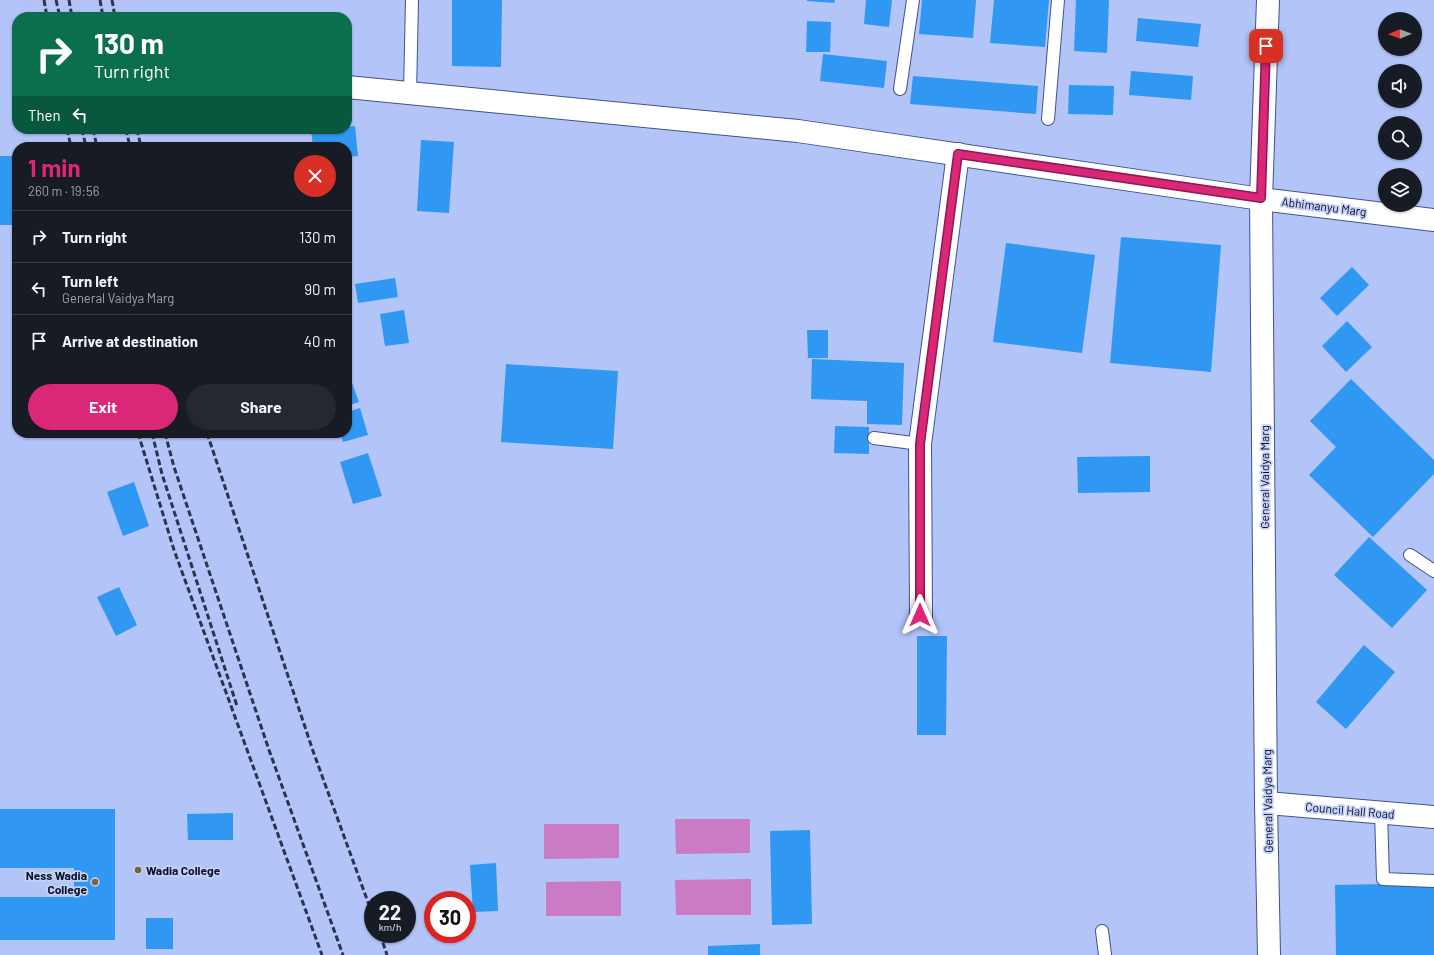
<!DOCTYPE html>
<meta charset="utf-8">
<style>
body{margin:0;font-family:Barlow,sans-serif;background:#242831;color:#f1f3f6;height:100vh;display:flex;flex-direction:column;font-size:15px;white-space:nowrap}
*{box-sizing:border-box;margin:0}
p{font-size:13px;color:#9ea1a6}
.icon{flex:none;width:22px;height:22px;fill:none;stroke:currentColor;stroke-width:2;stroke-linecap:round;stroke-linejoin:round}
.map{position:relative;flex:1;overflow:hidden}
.panel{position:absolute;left:12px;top:142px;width:340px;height:296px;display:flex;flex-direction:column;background:#171b24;border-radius:16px;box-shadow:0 1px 3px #0004}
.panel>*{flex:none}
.top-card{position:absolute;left:12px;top:12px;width:340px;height:122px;border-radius:16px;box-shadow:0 1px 3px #0004;background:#0b6e4f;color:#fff;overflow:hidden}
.needle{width:26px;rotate:269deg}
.controls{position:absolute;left:1378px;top:12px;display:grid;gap:8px}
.controls a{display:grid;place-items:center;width:44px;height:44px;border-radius:50%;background:#171b24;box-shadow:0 1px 3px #0004;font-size:20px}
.speed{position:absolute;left:364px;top:891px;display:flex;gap:8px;font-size:20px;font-weight:700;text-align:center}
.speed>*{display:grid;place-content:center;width:52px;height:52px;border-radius:50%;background:#171b24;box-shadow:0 1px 3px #0004;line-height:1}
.speed small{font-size:10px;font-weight:400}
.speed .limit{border:6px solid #d22;background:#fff;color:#111}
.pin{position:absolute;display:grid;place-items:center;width:34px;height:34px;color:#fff;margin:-17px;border-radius:8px;box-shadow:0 2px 6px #0006}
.me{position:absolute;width:44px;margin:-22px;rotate:0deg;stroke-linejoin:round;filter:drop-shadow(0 0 3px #0008)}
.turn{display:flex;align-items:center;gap:14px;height:84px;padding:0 16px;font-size:18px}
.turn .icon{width:52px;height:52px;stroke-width:2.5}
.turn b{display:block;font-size:28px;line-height:34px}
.then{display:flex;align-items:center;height:38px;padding:0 16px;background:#0003;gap:8px;font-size:15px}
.round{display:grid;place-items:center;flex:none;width:42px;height:42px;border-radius:21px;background:#242831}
.headline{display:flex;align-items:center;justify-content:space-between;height:68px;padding:0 16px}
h1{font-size:24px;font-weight:700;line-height:30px;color:#db2777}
.action{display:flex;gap:8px;margin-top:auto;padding:8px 16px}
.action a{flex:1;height:46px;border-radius:24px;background:#db2777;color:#fff;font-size:16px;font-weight:700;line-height:46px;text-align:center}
.action a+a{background:#242831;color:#f1f3f6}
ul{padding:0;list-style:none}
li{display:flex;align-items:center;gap:12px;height:52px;padding:0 16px;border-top:1px solid #363941}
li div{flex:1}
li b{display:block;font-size:15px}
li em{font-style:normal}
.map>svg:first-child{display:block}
.green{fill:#ca7bc4}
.building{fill:#3097f3}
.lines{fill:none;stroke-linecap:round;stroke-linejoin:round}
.service-casing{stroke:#42538c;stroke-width:14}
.minor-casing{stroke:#42538c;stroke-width:24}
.tertiary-casing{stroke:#42538c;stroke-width:24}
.service{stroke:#fff;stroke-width:12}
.minor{stroke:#fff;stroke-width:22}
.tertiary{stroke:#fff;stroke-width:22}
.rail{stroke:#2b334f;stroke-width:3;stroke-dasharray:6 3;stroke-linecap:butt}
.route-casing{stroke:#8e194d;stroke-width:10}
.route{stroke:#db2777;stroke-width:7}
.poi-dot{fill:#796736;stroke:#c3d1f9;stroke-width:1.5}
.labels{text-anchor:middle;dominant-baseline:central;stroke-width:3.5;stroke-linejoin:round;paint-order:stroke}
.street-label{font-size:12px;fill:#0b1128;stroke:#c3d1f9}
.poi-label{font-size:12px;font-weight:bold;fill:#0b1128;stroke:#c3d1f9;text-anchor:start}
</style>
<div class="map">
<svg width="1434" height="955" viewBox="0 0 1434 955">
<rect width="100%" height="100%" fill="#b2c4f8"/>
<g class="green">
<path d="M675 819H750V853L676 854Z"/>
<path d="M544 824H619V858L544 859Z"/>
<path d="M751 879V915H676L675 880Z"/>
<path d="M621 881V916H546V882Z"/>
</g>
<g class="building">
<path d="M452 0H502L501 67 452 66Z"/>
<path d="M807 0H835L834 3 807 1Z"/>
<path d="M866 0H892L889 27 864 24Z"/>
<path d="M922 0H976L973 38 919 34Z"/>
<path d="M994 0H1049L1045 47 990 43Z"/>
<path d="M1076 0H1109L1107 53 1074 51Z"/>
<path d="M1138 18 1201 24 1198 47 1136 41Z"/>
<path d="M807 21 831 22 830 52H806Z"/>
<path d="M823 54 887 61 884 88 820 81Z"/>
<path d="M1131 71 1193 76 1191 100 1129 95Z"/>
<path d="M913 76 1038 86 1036 114 910 104Z"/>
<path d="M1069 85 1114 86 1113 115 1068 114Z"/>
<path d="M355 126 358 156 347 157V147H313L311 129H347V127Z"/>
<path d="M421 140 454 142 449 213 417 211Z"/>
<rect x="0" y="156" width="17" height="69"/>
<path d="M1121 237 1221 245 1211 372 1110 363Z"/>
<path d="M1006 243 1095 255 1082 353 993 342Z"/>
<path d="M1352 267 1369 285 1337 316 1320 298Z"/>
<path d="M395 278 398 297 358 303 355 284Z"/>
<path d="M404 310 409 343 385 346 380 314Z"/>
<path d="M1347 321 1372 347 1346 372 1322 346Z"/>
<path d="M807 330H828V358H808Z"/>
<path d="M812 359 904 363 902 425 867 424V401L811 399Z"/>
<path d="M506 364 618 371 613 449 501 442Z"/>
<path d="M1351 379 1434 460V474L1373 537 1309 475 1336 447 1310 421Z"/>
<path d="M351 380 359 402 347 406V382Z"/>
<path d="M360 408 368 435 343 442 340 433H347V412Z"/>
<path d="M835 426 869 427V454L834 453Z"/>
<path d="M368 453 382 496 353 504 340 462Z"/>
<path d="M1150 456V492L1078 493 1077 457Z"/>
<path d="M134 482 149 526 123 536 107 492Z"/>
<path d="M1369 537 1427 590 1392 628 1334 575Z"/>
<path d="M119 587 137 625 116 636 97 597Z"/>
<path d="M917 636H947L946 735H917Z"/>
<path d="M1364 645 1395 672 1346 729 1316 702Z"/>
<path d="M0 809H115V940H0V897H74V868H0Z"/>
<path d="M233 813V840H188L187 814Z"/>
<path d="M810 830 812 924 772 925 770 831Z"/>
<path d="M496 863 498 911 473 912 470 865Z"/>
<path d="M1434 883V955H1336L1335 885Z"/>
<rect x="146" y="918" width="27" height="31"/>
<path d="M760 944V955H708V946Z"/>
</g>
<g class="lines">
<defs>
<g id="service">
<path d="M900 89 913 0"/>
<path d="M410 93 412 0"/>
<path d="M1048 119 1058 0"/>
<path d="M874 438 920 444"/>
<path d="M1410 555 1434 571"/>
<path d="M1381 812 1383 879 1434 881"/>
<path d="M1102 931 1105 955"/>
</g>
<g id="minor">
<path d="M347 87 798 131 1261 199 1434 220"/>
<path d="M921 615 920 444 958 154"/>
<path d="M1266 803 1434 817"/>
</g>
<path id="tertiary" d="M1268 0 1261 199 1266 803 1269 955"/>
</defs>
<use href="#service" class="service-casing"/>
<use href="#minor" class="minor-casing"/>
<use href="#tertiary" class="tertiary-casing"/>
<use href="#service" class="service"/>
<use href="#minor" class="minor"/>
<use href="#tertiary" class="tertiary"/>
<g class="rail">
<path d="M44 0 47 17"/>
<path d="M56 0 60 17"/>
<path d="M69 0 72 17"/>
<path d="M100 0 103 17"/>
<path d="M112 0 115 17"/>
<path d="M67 129 71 147"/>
<path d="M82 129 86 147"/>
<path d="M93 129 97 147"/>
<path d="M126 129 130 147"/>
<path d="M137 129 141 147"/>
<path d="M138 433 174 550 322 955"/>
<path d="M152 433 162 474 237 706"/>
<path d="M165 433 174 467 269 750 343 955"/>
<path d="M207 433 313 751 373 916"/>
<path d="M380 934 387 955"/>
</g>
</g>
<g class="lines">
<defs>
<path id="route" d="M920 615V444L958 154 1261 198 1266 46"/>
</defs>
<use href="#route" class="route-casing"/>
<use href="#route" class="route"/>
</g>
<g class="poi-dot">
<circle cx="138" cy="870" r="4"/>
<circle cx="95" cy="882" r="4"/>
</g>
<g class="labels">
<g class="street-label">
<text transform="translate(1324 206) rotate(7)">Abhimanyu Marg</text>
<text transform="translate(1264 477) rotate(-90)">General Vaidya Marg</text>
<text transform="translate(1267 801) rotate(-91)">General Vaidya Marg</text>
<text transform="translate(1350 810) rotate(5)">Council Hall Road</text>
</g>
<g class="poi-label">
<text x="146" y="870">Wadia College</text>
<text x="87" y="875" text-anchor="end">Ness Wadia<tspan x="87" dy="14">College</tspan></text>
</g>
</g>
</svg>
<div class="controls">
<a><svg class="needle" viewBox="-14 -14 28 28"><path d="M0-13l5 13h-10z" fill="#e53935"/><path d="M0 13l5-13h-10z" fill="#9ea1a6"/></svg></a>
<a><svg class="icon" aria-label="sound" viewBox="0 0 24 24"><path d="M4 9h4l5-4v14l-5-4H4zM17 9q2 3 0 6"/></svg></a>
<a><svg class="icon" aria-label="search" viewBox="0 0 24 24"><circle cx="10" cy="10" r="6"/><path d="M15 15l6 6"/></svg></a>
<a><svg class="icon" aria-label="layers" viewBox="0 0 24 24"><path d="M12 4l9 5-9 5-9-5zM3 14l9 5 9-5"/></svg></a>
</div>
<div class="speed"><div>22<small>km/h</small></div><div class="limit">30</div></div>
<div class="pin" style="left:1266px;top:46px;background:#d93025"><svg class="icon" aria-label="arrive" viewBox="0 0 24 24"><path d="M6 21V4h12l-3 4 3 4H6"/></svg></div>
<svg class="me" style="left:920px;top:615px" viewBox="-20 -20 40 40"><path d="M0-17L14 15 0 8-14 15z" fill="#db2777" stroke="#fff" stroke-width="4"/></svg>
<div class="top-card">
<div class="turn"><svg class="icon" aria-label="right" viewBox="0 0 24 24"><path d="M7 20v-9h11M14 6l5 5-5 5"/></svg><div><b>130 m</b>Turn right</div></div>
<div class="then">Then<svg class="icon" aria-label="left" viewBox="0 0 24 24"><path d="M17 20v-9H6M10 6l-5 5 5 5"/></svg></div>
</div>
<section class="panel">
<div class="headline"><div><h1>1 min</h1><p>260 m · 19:56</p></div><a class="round" style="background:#d93025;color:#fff"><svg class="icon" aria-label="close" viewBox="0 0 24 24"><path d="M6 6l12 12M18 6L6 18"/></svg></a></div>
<ul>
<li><svg class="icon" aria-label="right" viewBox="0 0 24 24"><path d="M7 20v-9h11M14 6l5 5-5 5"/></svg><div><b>Turn right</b></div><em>130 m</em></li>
<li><svg class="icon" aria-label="left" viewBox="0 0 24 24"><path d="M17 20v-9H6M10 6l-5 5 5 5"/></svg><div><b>Turn left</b><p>General Vaidya Marg</p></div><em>90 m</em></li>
<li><svg class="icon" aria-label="arrive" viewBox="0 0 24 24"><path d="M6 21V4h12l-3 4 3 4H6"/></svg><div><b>Arrive at destination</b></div><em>40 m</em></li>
</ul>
<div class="action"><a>Exit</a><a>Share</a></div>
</section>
</div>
